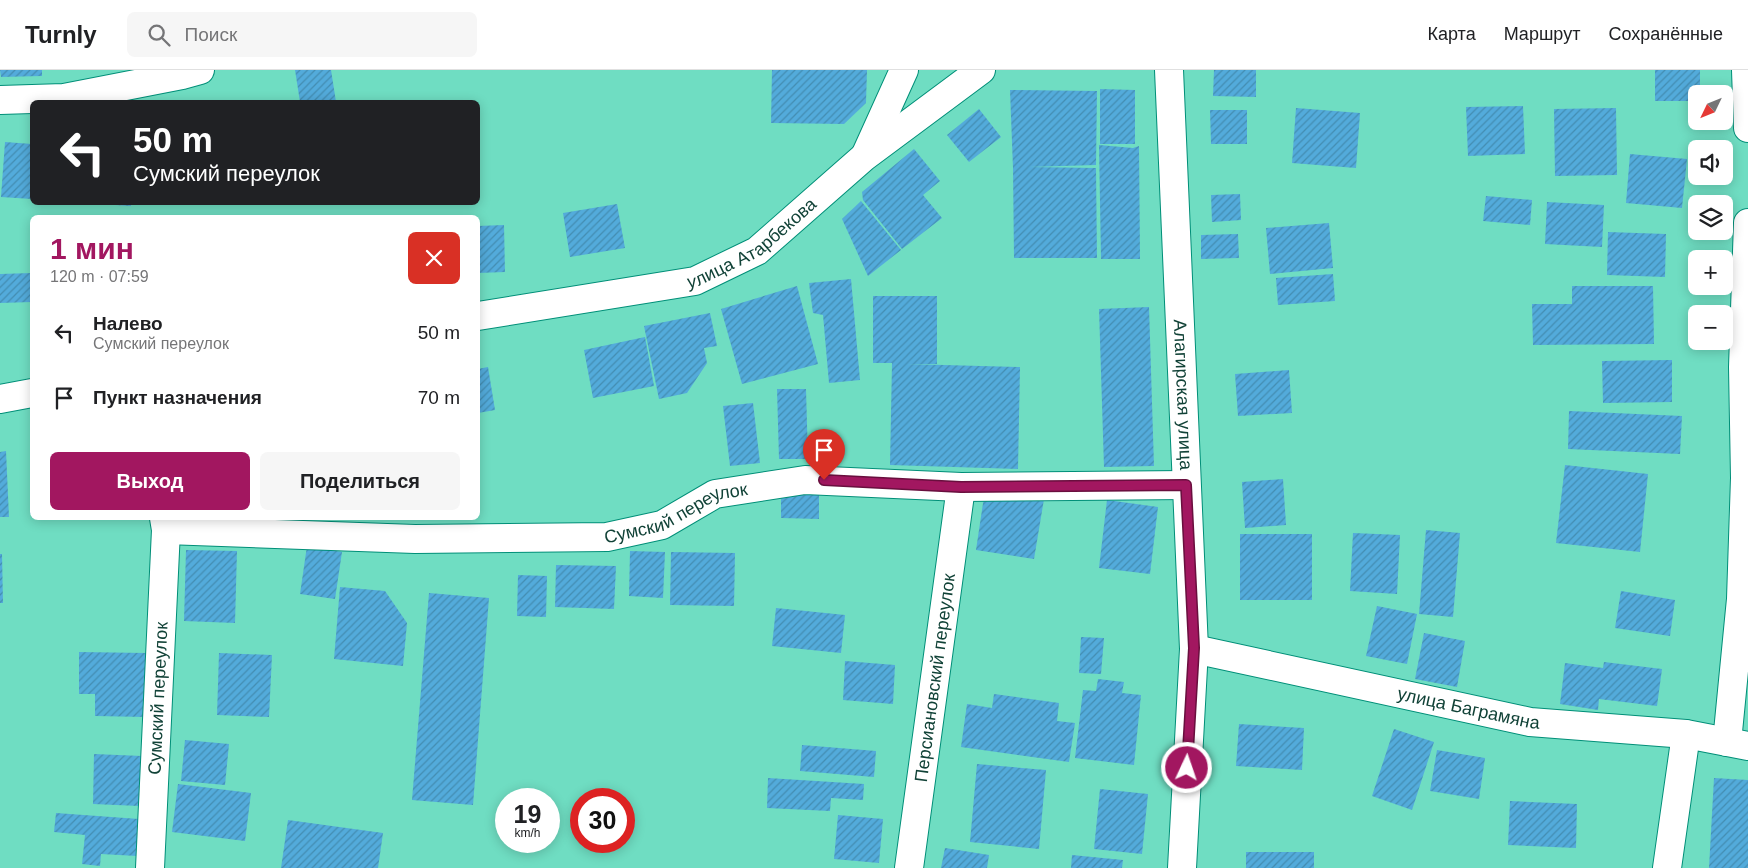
<!DOCTYPE html>
<html lang="ru">
<meta charset="utf-8">
<style>
body{margin:0;font-family:Arial,sans-serif;background:#f6f6f6;color:#202124;height:100vh;display:flex;flex-direction:column;font-size:19px;white-space:nowrap}
*{box-sizing:border-box;margin:0}
p{font-size:16px;color:#757577}
.icon{flex:none;width:28px;height:28px;fill:none;stroke:currentColor;stroke-width:2;stroke-linecap:round;stroke-linejoin:round}
.map{position:relative;flex:1;overflow:hidden}
.drawer{position:absolute;left:30px;top:145px;width:450px;height:305px;display:flex;flex-direction:column;background:#fff;border-radius:8px;box-shadow:0 2px 12px #0003}
.drawer>*{flex:none}
.guide{position:absolute;left:30px;top:30px;width:450px;height:105px;border-radius:8px;box-shadow:0 2px 12px #0003;background:#202124;color:#fff;overflow:hidden}
.needle{width:32px;rotate:227deg}
.fabs{position:absolute;left:1688px;top:15px;display:grid;gap:10px}
.fabs a{display:grid;place-items:center;width:45px;height:45px;border-radius:8px;background:#fff;box-shadow:0 2px 12px #0003;font-size:25px}
.speed{position:absolute;left:495px;top:718px;display:flex;gap:10px;font-size:25px;font-weight:700;text-align:center}
.speed>*{display:grid;place-content:center;width:65px;height:65px;border-radius:50%;background:#fff;box-shadow:0 2px 12px #0003;line-height:1}
.speed small{font-size:12px;font-weight:400}
.speed .limit{border:8px solid #d22;background:#fff;color:#111}
.pin{position:absolute;display:grid;place-items:center;width:42px;height:42px;color:#fff;margin:-51px -21px;border-radius:50% 50% 50% 0;rotate:-45deg;box-shadow:0 0 5px #0007}
.pin .icon{rotate:45deg}
.me{position:absolute;width:55px;margin:-28px;rotate:3deg;stroke-linejoin:round;filter:drop-shadow(0 0 4px #0008)}
.turn{display:flex;align-items:center;gap:18px;height:105px;padding:0 20px;font-size:22px}
.turn .icon{width:65px;height:65px;stroke-width:2.5}
.turn b{display:block;font-size:35px;line-height:42px}
.round{display:grid;place-items:center;flex:none;width:52px;height:52px;border-radius:8px;background:#f6f6f6}
.head{display:flex;align-items:center;justify-content:space-between;height:85px;padding:0 20px}
h1{font-size:30px;font-weight:600;line-height:38px;color:#a21760}
.cta{display:flex;gap:10px;margin-top:auto;padding:10px 20px}
.cta a{flex:1;height:58px;border-radius:8px;background:#a21760;color:#fff;font-size:20px;font-weight:600;line-height:58px;text-align:center}
.cta a+a{background:#f6f6f6;color:#202124}
ul{padding:0;list-style:none}
li{display:flex;align-items:center;gap:15px;height:65px;padding:0 20px}
li div{flex:1}
li b{display:block;font-size:19px}
li em{font-style:normal}
header{display:flex;align-items:center;gap:30px;box-sizing:border-box;height:70px;padding:0 25px;background:#fff;border-bottom:1px solid #e0e0e0}
header strong{font-size:24px}
nav{display:flex;gap:28px;margin-inline-start:auto;font-size:18px}
.search{width:350px;height:45px;background:#f6f6f6;display:flex;align-items:center;gap:12px;box-sizing:border-box;padding:0 18px;border-radius:8px;color:#757577;font-size:19px}
.map>svg:first-child{display:block}
.building{fill:url(#building-hatch)}
.lines{fill:none;stroke-linecap:round;stroke-linejoin:round}
.street-casing{stroke:#008f78;stroke-width:30}
.street{stroke:#fff;stroke-width:28}
.route-casing{stroke:#690f3e;stroke-width:12}
.route{stroke:#a21760;stroke-width:9}
.labels{text-anchor:middle;dominant-baseline:central;stroke-width:4;stroke-linejoin:round;paint-order:stroke}
.street-label{font-size:18px;fill:#114237;stroke:#7ceacf}
</style>
<header>
<strong>Turnly</strong>
<div class="search"><svg class="icon" aria-label="search" viewBox="0 0 24 24"><circle cx="10" cy="10" r="6"/><path d="M15 15l6 6"/></svg>Поиск</div>
<nav><a>Карта</a><a>Маршрут</a><a>Сохранённые</a></nav>
</header>
<div class="map">
<svg width="1748" height="798" viewBox="0 0 1748 798">
<defs>
<pattern id="building-hatch" width="6" height="6" patternUnits="userSpaceOnUse" patternTransform="scale(1.25)"><rect width="6" height="6" fill="#53abdb"/><path d="M-1 1l2-2M0 6l6-6M5 7l2-2" fill="none" stroke="#438db2"/></pattern>
</defs>
<rect width="100%" height="100%" fill="#6fddc2"/>
<g class="building">
<path d="M0 0H42V6L1 7Z"/>
<path d="M295 0H331L336 32H300Z"/>
<path d="M772 0H867L866 33 844 54 771 53Z"/>
<path d="M1214 0H1256V27L1213 26Z"/>
<path d="M1655 0H1700V24H1696V31H1655Z"/>
<path d="M1100 19 1135 20V74H1100Z"/>
<path d="M1010 20 1097 21 1096 95 1029 97 1096 98 1097 188H1014L1013 98Z"/>
<path d="M1523 36 1525 84 1468 86 1466 37Z"/>
<path d="M1296 38 1360 43 1356 98 1292 93Z"/>
<path d="M1616 38 1617 105 1555 106 1554 39Z"/>
<path d="M979 39 1001 67 969 92 947 65Z"/>
<path d="M1210 40H1247V74H1211Z"/>
<path d="M5 72 32 74V129L1 127Z"/>
<path d="M1099 75 1133 78 1139 76 1140 189H1101Z"/>
<path d="M914 79 940 111 923 125 942 148 902 179 863 130 862 122Z"/>
<path d="M1630 84 1687 89 1682 138 1626 133Z"/>
<path d="M1240 124 1241 150 1212 152 1211 125Z"/>
<path d="M1486 126 1532 130 1530 155 1483 151Z"/>
<path d="M861 131 901 180 868 206 842 149Z"/>
<path d="M99 132H131V136L99 134Z"/>
<path d="M1547 132 1604 135 1602 177 1545 174Z"/>
<path d="M617 134 625 178 570 187 563 143Z"/>
<path d="M1329 153 1333 198 1270 204 1266 158Z"/>
<path d="M504 155 505 202 478 203V156Z"/>
<path d="M1608 162 1666 164 1665 207 1607 205Z"/>
<path d="M1238 164 1239 188 1201 189V165Z"/>
<path d="M32 203V232L0 233V204Z"/>
<path d="M1333 204 1335 231 1278 235 1276 208Z"/>
<path d="M851 209 860 310 829 313 823 245 813 243 809 213Z"/>
<path d="M797 216 818 294 742 314 721 239Z"/>
<path d="M1572 216H1653L1654 274 1533 275 1532 234H1572Z"/>
<path d="M873 226H937V294H907L1020 297 1018 399 890 395 892 293H873Z"/>
<path d="M1149 237 1154 396 1104 397 1099 239Z"/>
<path d="M710 243 717 276 704 278 707 293 687 323 659 329 644 256Z"/>
<path d="M645 267 654 316 593 328 584 280Z"/>
<path d="M1672 290V332L1603 333 1602 291Z"/>
<path d="M488 297 495 340 478 343V299Z"/>
<path d="M1289 300 1292 343 1238 346 1235 304Z"/>
<path d="M777 319H806L808 389H779Z"/>
<path d="M753 333 760 393 730 396 723 336Z"/>
<path d="M1569 341 1682 346 1680 384 1568 379Z"/>
<path d="M6 381 9 447H0V382Z"/>
<rect x="30" y="394" width="2" height="50"/>
<path d="M1565 395 1648 404 1640 482 1556 473Z"/>
<path d="M1283 409 1286 455 1245 458 1242 412Z"/>
<path d="M985 420 1044 429 1034 489 976 480Z"/>
<path d="M781 422 819 423V449L781 448Z"/>
<path d="M1107 430 1158 437 1150 504 1099 498Z"/>
<path d="M1426 460 1460 463 1453 547 1419 544Z"/>
<path d="M1353 463 1400 465 1397 524 1350 521Z"/>
<rect x="1240" y="464" width="72" height="66"/>
<path d="M307 476 342 482 335 529 300 524Z"/>
<path d="M186 480 237 481 235 553 184 551Z"/>
<path d="M630 481 665 482 663 528 629 526Z"/>
<path d="M671 482 735 483 734 536 670 535Z"/>
<path d="M0 484H2L3 533H0Z"/>
<path d="M556 495 616 496 614 539 555 537Z"/>
<path d="M518 505 547 506 546 547 517 546Z"/>
<path d="M340 517 385 521 407 553 403 596 334 589Z"/>
<path d="M1621 521 1675 530 1670 566 1615 558Z"/>
<path d="M429 523 489 528 473 735 412 730Z"/>
<path d="M1377 536 1417 544 1407 594 1366 586Z"/>
<path d="M776 538 845 545 841 583 772 576Z"/>
<path d="M1424 563 1465 571 1457 617 1415 609Z"/>
<path d="M1081 567 1104 568 1101 604 1079 603Z"/>
<path d="M79 582 146 583 145 647 95 646V624H79Z"/>
<path d="M219 583 272 585 269 647 217 645Z"/>
<path d="M845 591 895 595 893 634 843 630Z"/>
<path d="M1604 592 1662 599 1657 636 1599 629 1598 640 1560 634 1565 593 1603 598Z"/>
<path d="M1098 609 1124 612 1122 623 1141 625 1134 695 1075 688 1083 620 1096 621Z"/>
<path d="M994 624 1059 633 1057 651 1075 653 1069 692 961 677 967 634 992 638Z"/>
<path d="M1239 654 1304 658 1302 700 1236 696Z"/>
<path d="M1394 659 1434 672 1412 740 1372 726Z"/>
<path d="M185 670 229 674 225 715 181 711Z"/>
<path d="M802 675 876 681 874 707 800 701Z"/>
<path d="M1437 680 1485 688 1479 729 1430 721Z"/>
<path d="M94 684 142 686 139 736 93 734Z"/>
<path d="M977 694 1046 700 1039 779 970 772Z"/>
<path d="M768 708 864 714 863 730 831 728 830 741 767 738Z"/>
<path d="M1714 708 1748 710V798H1709Z"/>
<path d="M178 714 251 723 245 771 172 762Z"/>
<path d="M1100 719 1148 724 1142 784 1094 779Z"/>
<path d="M1510 731 1577 734 1576 778 1508 775Z"/>
<path d="M56 743 139 749 137 786 101 784 100 796 82 794 85 765 54 762Z"/>
<path d="M838 745 883 749 879 793 834 789Z"/>
<path d="M288 750 383 763 378 798H281Z"/>
<path d="M945 778 989 785 987 798H941Z"/>
<rect x="1246" y="782" width="68" height="16"/>
<path d="M1072 785 1123 790 1122 798H1071Z"/>
</g>
<g class="lines">
<defs>
<g id="street">
<path id="s1" d="M1169 0 1194 579 1182 798"/>
<path d="M1746 0 1748 58"/>
<path d="M0 30 64 28 182 5 200 0"/>
<path d="M866 84 904 0"/>
<path id="s2" d="M478 246 695 211 757 181 864 87 981 0"/>
<path d="M0 329 32 323"/>
<path id="s3" d="M166 460 415 469 607 467 662 455 715 424 805 410 961 417 1186 415"/>
<path id="s4" d="M1194 579 1530 652 1686 664 1748 676"/>
<path d="M1727 672 1741 529 1745 408 1743 297 1748 153"/>
<path id="s5" d="M150 798 166 460 164 448"/>
<path id="s6" d="M909 798 961 417"/>
<path d="M1667 798 1686 664"/>
</g>
</defs>
<use href="#street" class="street-casing"/>
<use href="#street" class="street"/>
</g>
<g class="lines">
<defs>
<path id="route" d="M824 410 961 417 1186 415 1194 578 1187 698"/>
</defs>
<use href="#route" class="route-casing"/>
<use href="#route" class="route"/>
</g>
<g class="labels">
<g class="street-label">
<text stroke="none"><textPath href="#s2" startOffset="288">улица Атарбекова</textPath></text>
<text stroke="none"><textPath href="#s1" startOffset="325">Алагирская улица</textPath></text>
<text stroke="none"><textPath href="#s3" startOffset="515">Сумский переулок</textPath></text>
<text stroke="none"><textPath href="#s6" startOffset="192">Персиановский переулок</textPath></text>
<text stroke="none"><textPath href="#s5" startOffset="170">Сумский переулок</textPath></text>
<text stroke="none"><textPath href="#s4" startOffset="281">улица Баграмяна</textPath></text>
</g>
</g>
</svg>
<div class="fabs">
<a><svg class="needle" viewBox="-14 -14 28 28"><path d="M0-13l5 13h-10z" fill="#e53935"/><path d="M0 13l5-13h-10z" fill="#757577"/></svg></a>
<a><svg class="icon" aria-label="sound" viewBox="0 0 24 24"><path d="M4 9h4l5-4v14l-5-4H4zM17 9q2 3 0 6"/></svg></a>
<a><svg class="icon" aria-label="layers" viewBox="0 0 24 24"><path d="M12 4l9 5-9 5-9-5zM3 14l9 5 9-5"/></svg></a>
<a>+</a>
<a>−</a>
</div>
<div class="speed"><div>19<small>km/h</small></div><div class="limit">30</div></div>
<div class="pin" style="left:824px;top:410px;background:#d93025"><svg class="icon" aria-label="arrive" viewBox="0 0 24 24"><path d="M6 21V4h12l-3 4 3 4H6"/></svg></div>
<svg class="me" style="left:1187px;top:698px" viewBox="-20 -20 40 40"><circle r="17" fill="#a21760" stroke="#fff" stroke-width="3"/><path d="M0-11L8 9 0 5-8 9z" fill="#fff"/></svg>
<div class="guide">
<div class="turn"><svg class="icon" aria-label="left" viewBox="0 0 24 24"><path d="M17 20v-9H6M10 6l-5 5 5 5"/></svg><div><b>50 m</b>Сумский переулок</div></div>
</div>
<section class="drawer">
<div class="head"><div><h1>1 мин</h1><p>120 m · 07:59</p></div><a class="round" style="background:#d93025;color:#fff"><svg class="icon" aria-label="close" viewBox="0 0 24 24"><path d="M6 6l12 12M18 6L6 18"/></svg></a></div>
<ul>
<li><svg class="icon" aria-label="left" viewBox="0 0 24 24"><path d="M17 20v-9H6M10 6l-5 5 5 5"/></svg><div><b>Налево</b><p>Сумский переулок</p></div><em>50 m</em></li>
<li><svg class="icon" aria-label="arrive" viewBox="0 0 24 24"><path d="M6 21V4h12l-3 4 3 4H6"/></svg><div><b>Пункт назначения</b></div><em>70 m</em></li>
</ul>
<div class="cta"><a>Выход</a><a>Поделиться</a></div>
</section>
</div>
